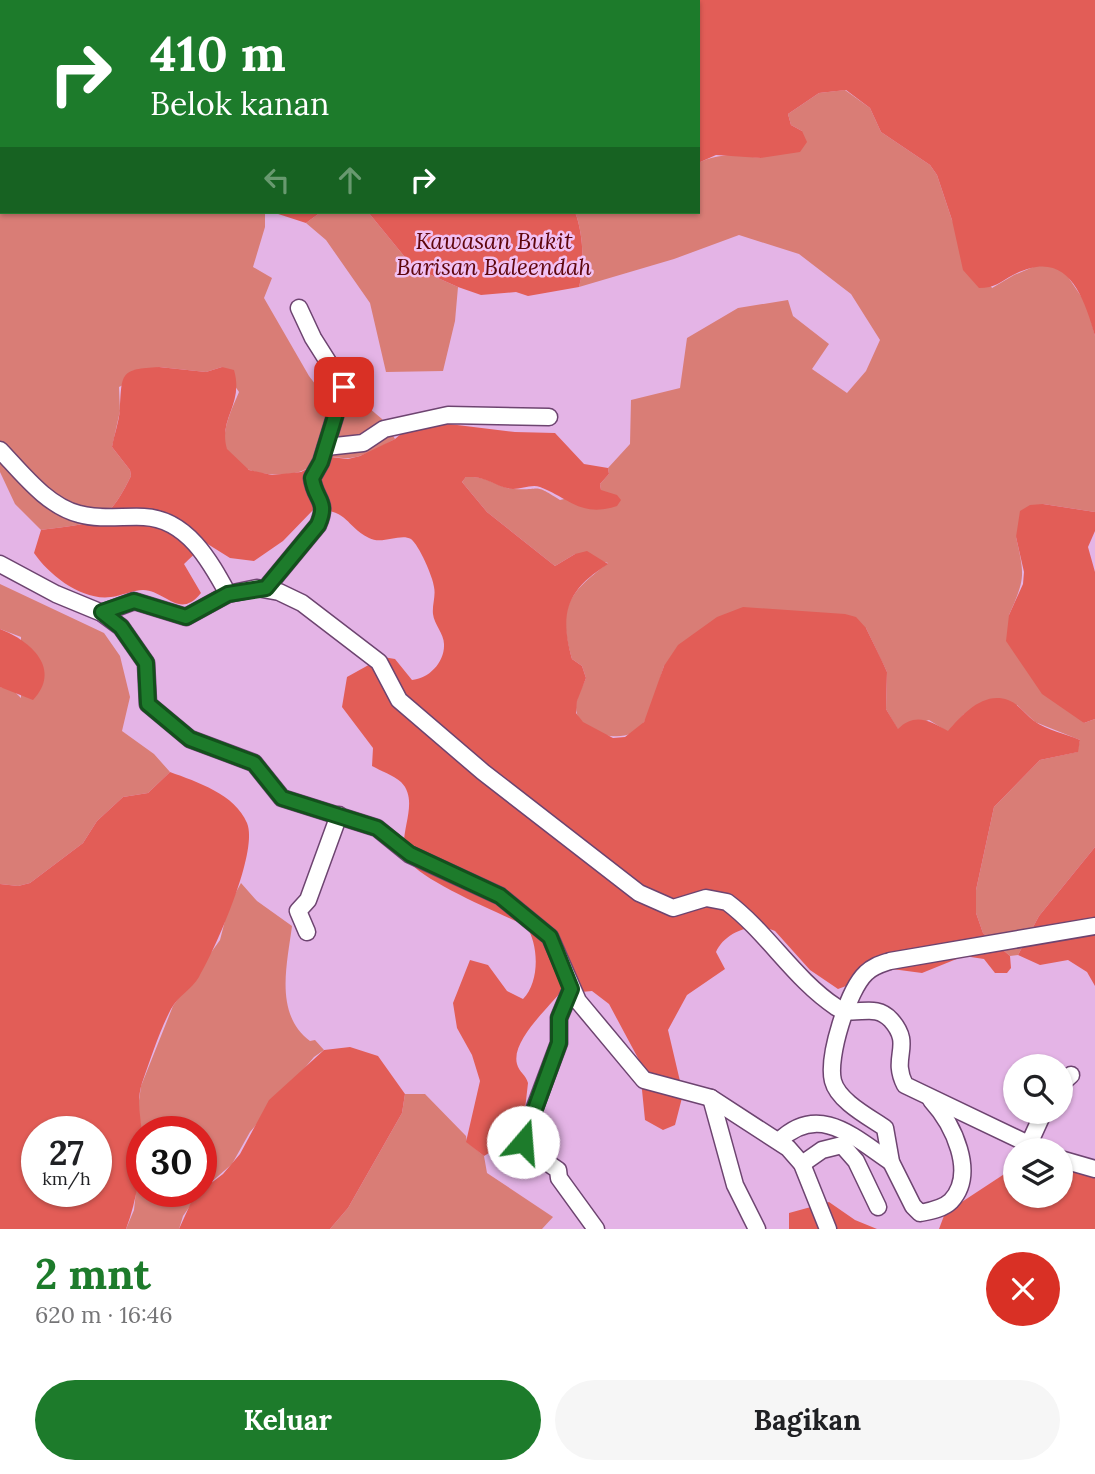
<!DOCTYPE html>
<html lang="id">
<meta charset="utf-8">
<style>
body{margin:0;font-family:Lora,serif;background:#f6f6f6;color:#202124;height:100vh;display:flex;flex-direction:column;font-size:26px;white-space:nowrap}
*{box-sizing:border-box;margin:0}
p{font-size:23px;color:#757577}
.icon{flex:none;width:38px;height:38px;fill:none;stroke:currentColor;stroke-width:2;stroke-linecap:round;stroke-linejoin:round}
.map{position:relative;height:1229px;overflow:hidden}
.panel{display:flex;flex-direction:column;background:#fff;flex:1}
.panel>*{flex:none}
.guide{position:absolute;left:0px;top:0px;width:700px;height:214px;box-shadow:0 2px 5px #0004;background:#1d7b2b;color:#fff;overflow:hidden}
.buttons{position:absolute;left:1003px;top:1054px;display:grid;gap:14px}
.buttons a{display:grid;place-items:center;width:70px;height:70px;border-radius:50%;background:#fff;box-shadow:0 2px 5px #0004;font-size:35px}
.speed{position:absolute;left:21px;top:1116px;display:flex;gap:14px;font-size:35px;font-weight:700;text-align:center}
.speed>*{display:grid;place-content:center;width:91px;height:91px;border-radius:50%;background:#fff;box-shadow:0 2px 5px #0004;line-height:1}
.speed small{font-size:18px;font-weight:400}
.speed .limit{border:10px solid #d22;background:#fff;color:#111}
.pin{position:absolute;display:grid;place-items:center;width:60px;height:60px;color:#fff;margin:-30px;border-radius:14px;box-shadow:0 4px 10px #0006}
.me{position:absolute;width:77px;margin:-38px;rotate:18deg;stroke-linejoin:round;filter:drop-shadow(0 0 5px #0008)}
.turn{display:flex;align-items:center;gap:24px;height:147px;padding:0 35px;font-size:32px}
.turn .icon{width:91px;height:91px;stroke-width:2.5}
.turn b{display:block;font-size:49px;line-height:60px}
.lanes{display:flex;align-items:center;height:66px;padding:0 35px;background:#0003;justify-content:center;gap:35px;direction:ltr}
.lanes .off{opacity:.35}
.round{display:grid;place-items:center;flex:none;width:74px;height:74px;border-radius:37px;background:#f6f6f6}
.overview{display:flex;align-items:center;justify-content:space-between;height:119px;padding:0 35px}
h1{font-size:42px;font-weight:700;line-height:52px;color:#1d7b2b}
.action{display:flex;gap:14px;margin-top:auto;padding:14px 35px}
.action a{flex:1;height:80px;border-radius:42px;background:#1d7b2b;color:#fff;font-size:28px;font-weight:700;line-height:80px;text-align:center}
.action a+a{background:#f6f6f6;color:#202124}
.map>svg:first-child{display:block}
.green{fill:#d97d76}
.forest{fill:#e25d57;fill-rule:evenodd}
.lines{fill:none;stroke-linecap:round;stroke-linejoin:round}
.minor-casing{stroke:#6d4470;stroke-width:19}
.minor{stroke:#fff;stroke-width:16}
.route-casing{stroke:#13501c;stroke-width:18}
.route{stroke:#1d7b2b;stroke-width:12}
.labels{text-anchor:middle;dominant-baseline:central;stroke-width:5;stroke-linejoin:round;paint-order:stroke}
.park-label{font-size:23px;font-style:italic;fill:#5e060c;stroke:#f1c1f3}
</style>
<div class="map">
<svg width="1095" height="1229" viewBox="0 0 1095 1229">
<rect width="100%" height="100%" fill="#e4b4e6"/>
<g class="green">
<path d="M0 0H118L2 2V110Z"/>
<path d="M845 90 870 108 881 132 930 165 937 175 952 220 992 288 1014 275 1038 265H1051L1066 274 1087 305 1095 336V512L1043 504 1016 537C1025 576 1025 579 1009 615L1084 723 1095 719V847L1039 916 1018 955 1010 956 983 933 976 913V890L994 807 1040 760 1077 752 1080 740 1035 722 1017 705 964 714 948 732 929 720 898 730 886 709 887 672 866 628 664 666C658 683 654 706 644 722 630 747 585 736 577 714 573 702 582 688 586 678L582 666 572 659C557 607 568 594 608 563L575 554 555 566 487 512 462 482 466 477C491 476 495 487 514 489 542 491 532 482 560 500L601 490 600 484 609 474 608 468 630 444 631 400 680 388 687 338 738 308 788 300 793 316 829 344 812 369 847 393 866 371 880 340 851 294 799 254 739 235 674 259 579 287C585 265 583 232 575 212H698V163C721 152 737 155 761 158L802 131 791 125 788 114 819 93Z"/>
<path d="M0 186 2 212H265V227L253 267 272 278 264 298 309 376 322 393 369 408 382 419 395 439C381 446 366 456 350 458 343 459 335 456 329 458 318 460 310 469 299 472 277 478 230 475 225 444 223 426 232 409 239 392L222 367 206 372 159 367 119 387 120 411 112 447 130 470 131 476C105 529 94 522 41 530L15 504 0 472Z"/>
<path d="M321 212H368L413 267 458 287 455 321 443 371 386 372 370 303 326 240 306 223Z"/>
<path d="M0 584 104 633 120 656 130 697 122 731 154 754 170 772 148 793 123 797 97 821 83 843 30 883 18 886 0 884V687L12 689 21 698V637L0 629Z"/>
<path d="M241 883 257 901 292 926C287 965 274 1014 310 1041L315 1040 324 1050 314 1057 250 1132 232 1164 201 1191V1132H142V1192H200L183 1216 179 1229H126L134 1210 142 1134 138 1108 141 1086 173 1006 220 940 229 905Z"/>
<path d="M405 1094H425L466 1136 467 1142 484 1156 487 1173 553 1217 542 1229H330L348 1208 402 1113Z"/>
</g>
<g class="forest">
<rect x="306" y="0" width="154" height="2"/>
<path d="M588 0H1095V336C1083 293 1066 247 1013 275 1000 282 995 288 979 288L963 270 952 220 937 175 930 165 881 132 870 108 846 90 819 93 788 114 791 125 802 131 807 142 800 152 761 158 716 155 698 163V2Z"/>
<path d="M272 212H321L306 223Z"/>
<path d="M368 212H575C583 232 585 266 579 287L528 296 516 292 481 295 458 287 413 267Z"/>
<path d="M159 367 206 372 222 367 234 370C244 405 218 418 227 449L249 470 272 475 301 472 330 457 348 459 360 456 395 439 408 428 449 424 515 432 555 433 584 464 608 468 609 474 600 484 601 490 617 495 621 500 617 506C581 518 569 498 540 487 532 484 522 489 513 489 494 487 489 476 466 477L462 482 487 512 555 566 575 554 587 551 608 564C567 590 559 612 572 659L582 666 586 678 577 701 576 713 583 722 613 738 625 737 644 722 664 666 678 645 717 617 743 607 845 614 856 617 866 628 882 661 887 672 886 709 898 729C915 712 930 721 948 731 962 715 983 691 1008 700 1019 704 1025 714 1034 721 1047 730 1066 734 1080 740L1078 752 1040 760 994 807 976 890V913L983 933 1010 956 1011 968 1007 973H995L984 959 964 956 922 973 892 969 838 989 810 970 775 931C753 921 725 932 716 952L725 969 687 995 668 1030 683 1094 675 1125 663 1130 645 1120 639 1060 609 1004 592 991 559 994C546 1010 511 1042 517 1064 519 1072 526 1075 528 1083L524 1118 499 1147 484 1156 466 1142 480 1081 472 1055 457 1028 453 1003 470 960 488 965 507 991 523 999C540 982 539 944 526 926 500 913 423 882 408 860 394 838 422 803 401 782 393 775 381 771 372 766L373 748 342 707 347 677 383 657 395 659 412 680C429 679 445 662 444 644 444 634 434 624 433 614 432 605 436 596 434 587 433 577 419 545 411 539 400 533 382 545 369 538 343 524 352 513 315 508L283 541 254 561 230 558 206 543 184 564 201 593C179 620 167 591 143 590 133 590 121 596 111 597 82 601 49 575 34 553L41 530C94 522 105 529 131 476L130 470 112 447C114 435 119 422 120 409 122 373 120 369 159 367Z"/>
<path d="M1043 504 1095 512V531L1088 547 1095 572V719L1084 723 1042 694 1006 641 1009 615 1023 584 1024 572 1016 537 1020 511 1030 505Z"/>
<path d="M0 629C31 641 62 669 33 700L0 687Z"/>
<path d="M170 772C197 782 235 794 247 823 259 851 215 950 199 977 192 989 178 996 171 1009 159 1032 151 1058 142 1083 136 1102 141 1116 142 1135 142 1166 137 1200 126 1229H0V884L18 886 30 883 83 843 97 821 123 797 148 793ZM37 1132H96V1192H37Z"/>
<path d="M1095 847V986L1087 972 1068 960 1040 965 1018 955 1039 916Z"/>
<path d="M350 1047 378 1056 405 1094 402 1113 348 1208 330 1229H179L194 1196 223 1174 240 1154 269 1100 324 1050Z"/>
<path d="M1015 1167V1195H1060L1061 1167 1095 1177V1229H939L945 1213Z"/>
<path d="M829 1202 855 1220 877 1229H789V1213Z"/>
</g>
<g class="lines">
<defs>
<g id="minor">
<path d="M326 447 363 443 384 429 448 415 549 417"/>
<path d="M0 450C22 473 47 506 79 514 100 520 123 516 144 517 187 519 210 561 228 594"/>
<path d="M0 564 56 594 102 613 121 627 146 663 148 704 190 739 254 763 282 798 377 828 409 854 500 896 550 937 578 1001 644 1080 711 1098 788 1148 802 1164 828 1229"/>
<path d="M266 588 318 525C329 500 315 501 312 478L321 462 344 387 313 338 299 308"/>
<path d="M102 613 134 601 186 617 228 594 257 588 279 592 302 603 379 662 399 700 483 772 639 893 673 908 706 898 727 902C767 932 794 979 836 1007 854 1019 874 1001 891 1020 914 1046 890 1056 905 1085L1041 1150"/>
<path d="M307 932 298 911 308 900 339 815"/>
<path d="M571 989 559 1018V1043L522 1142 526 1148 558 1170 559 1178 596 1229"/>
<path d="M1060 1085 1071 1075"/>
<path d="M711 1098 735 1185 757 1229"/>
<path d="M931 1100C953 1124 977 1173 951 1201 943 1209 930 1211 920 1213L913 1206 891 1162 885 1128C869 1117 838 1101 833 1081 827 1057 848 990 866 973 873 966 881 964 890 961L1095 926"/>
<path d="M779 1141C819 1102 855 1138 891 1162"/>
<path d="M1029 1144 1044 1111"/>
<path d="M1060 1159 1095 1169"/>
<path d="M802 1164 822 1150 842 1145 856 1161 878 1207"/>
</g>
</defs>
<use href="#minor" class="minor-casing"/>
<use href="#minor" class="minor"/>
</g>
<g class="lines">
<defs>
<path id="route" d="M344 387 321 462 312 478C315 501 329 500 318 525L266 588 228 594 186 617 134 601 102 612 121 627 146 663 148 704 190 739 254 763 282 798 377 828 410 854 500 896 550 937 571 989 559 1018V1043L523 1142"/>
</defs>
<use href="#route" class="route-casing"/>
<use href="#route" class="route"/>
</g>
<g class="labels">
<g class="park-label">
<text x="494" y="240">Kawasan Bukit<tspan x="494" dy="26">Barisan Baleendah</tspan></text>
</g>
</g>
</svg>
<div class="buttons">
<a><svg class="icon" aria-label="search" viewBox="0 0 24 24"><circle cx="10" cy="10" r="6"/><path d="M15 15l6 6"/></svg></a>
<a><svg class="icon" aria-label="layers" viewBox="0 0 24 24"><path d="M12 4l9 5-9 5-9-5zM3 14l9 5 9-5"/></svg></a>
</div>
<div class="speed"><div>27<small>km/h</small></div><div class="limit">30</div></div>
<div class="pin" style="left:344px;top:387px;background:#d93025"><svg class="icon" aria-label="arrive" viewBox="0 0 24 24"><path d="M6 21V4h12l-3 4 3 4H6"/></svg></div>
<svg class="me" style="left:523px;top:1142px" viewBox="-20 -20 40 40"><circle r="19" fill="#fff"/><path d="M0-13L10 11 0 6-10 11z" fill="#1d7b2b"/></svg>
<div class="guide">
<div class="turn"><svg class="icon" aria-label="right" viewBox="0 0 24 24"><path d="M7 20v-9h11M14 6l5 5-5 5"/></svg><div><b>410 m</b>Belok kanan</div></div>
<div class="lanes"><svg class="icon off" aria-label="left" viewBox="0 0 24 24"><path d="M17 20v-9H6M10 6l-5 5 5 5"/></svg><svg class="icon off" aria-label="ahead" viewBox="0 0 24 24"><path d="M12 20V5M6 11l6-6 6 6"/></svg><svg class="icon" aria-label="right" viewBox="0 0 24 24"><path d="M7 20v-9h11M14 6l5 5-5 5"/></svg></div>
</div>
</div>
<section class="panel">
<div class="overview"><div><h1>2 mnt</h1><p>620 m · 16:46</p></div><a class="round" style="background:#d93025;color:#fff"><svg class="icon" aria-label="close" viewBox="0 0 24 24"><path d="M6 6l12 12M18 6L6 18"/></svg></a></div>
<div class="action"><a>Keluar</a><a>Bagikan</a></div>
</section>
